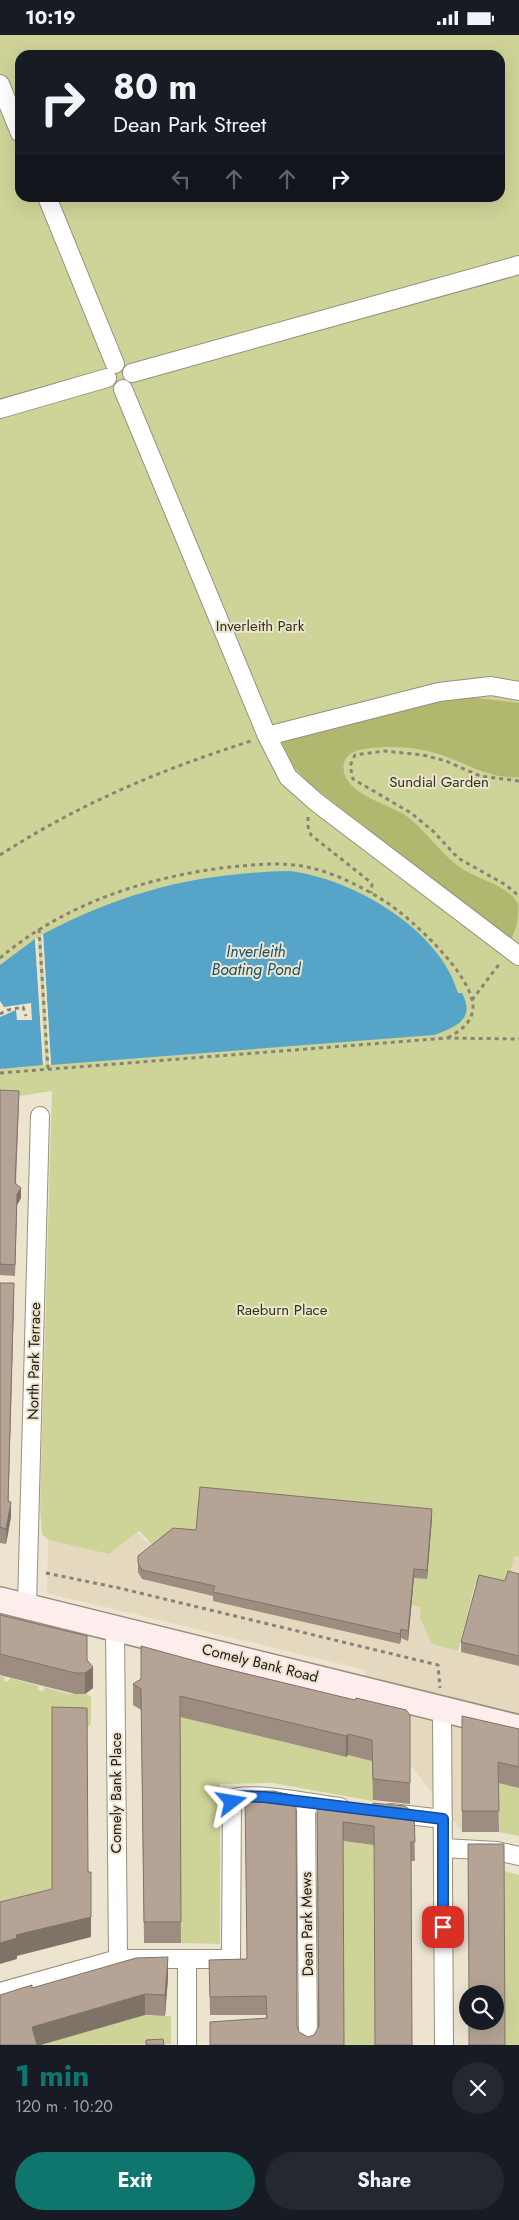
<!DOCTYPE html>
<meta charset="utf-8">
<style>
body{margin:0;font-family:Jost,sans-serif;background:#242831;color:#f1f3f6;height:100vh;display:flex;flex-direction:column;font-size:19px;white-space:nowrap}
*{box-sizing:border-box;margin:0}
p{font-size:16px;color:#9ea1a6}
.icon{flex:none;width:28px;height:28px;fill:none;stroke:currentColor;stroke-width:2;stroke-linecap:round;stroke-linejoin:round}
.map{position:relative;height:2010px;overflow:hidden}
.side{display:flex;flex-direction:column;background:#171b24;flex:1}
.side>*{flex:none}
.hud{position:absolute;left:15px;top:15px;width:490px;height:152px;border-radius:15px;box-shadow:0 5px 20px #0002;background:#171b24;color:#f1f3f6;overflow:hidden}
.buttons{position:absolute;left:459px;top:1950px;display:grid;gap:10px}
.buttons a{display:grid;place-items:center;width:45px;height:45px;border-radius:50%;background:#171b24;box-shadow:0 5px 20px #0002;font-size:25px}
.pin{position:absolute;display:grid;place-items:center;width:42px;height:42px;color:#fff;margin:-21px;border-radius:10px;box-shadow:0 2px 8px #0006}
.me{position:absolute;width:55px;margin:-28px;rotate:76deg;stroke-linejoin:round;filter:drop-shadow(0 0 4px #0008)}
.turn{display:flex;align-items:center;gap:18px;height:105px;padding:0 15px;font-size:22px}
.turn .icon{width:65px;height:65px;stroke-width:2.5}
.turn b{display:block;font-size:35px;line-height:42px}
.lanes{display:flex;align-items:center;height:48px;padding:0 15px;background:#0003;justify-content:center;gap:25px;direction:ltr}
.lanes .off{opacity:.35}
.round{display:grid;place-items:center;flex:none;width:52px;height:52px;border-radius:26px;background:#242831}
.headline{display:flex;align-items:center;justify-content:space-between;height:85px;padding:0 15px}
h1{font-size:30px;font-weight:700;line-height:38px;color:#0f766e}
.cta{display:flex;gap:10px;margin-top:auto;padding:10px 15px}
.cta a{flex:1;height:58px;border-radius:30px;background:#0f766e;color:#fff;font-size:20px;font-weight:700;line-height:58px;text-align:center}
.cta a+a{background:#242831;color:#f1f3f6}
.status{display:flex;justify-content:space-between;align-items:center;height:35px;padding:0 25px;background:#171b24;direction:ltr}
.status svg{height:14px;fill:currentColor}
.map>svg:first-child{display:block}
.built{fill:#e4d9be}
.green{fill:#ced498;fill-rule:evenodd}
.forest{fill:#b2b770}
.water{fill:#56a5c9}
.pier{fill:#ede4d0}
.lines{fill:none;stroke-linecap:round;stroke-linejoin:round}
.street-casing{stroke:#978f7c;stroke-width:20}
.secondary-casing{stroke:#978f7c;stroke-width:28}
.path{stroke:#898375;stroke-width:3;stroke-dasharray:4 4;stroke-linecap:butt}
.street{stroke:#fff;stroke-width:18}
.secondary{stroke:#feeded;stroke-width:25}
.wall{fill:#9c8d80}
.shaded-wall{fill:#7f7368}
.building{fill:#b5a495;stroke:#7f7368}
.route-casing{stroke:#114b97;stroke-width:12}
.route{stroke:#1a73e8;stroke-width:9}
.labels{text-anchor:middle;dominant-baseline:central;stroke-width:4;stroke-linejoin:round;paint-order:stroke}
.park-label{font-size:15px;fill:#323415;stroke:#ede4d0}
.street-label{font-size:15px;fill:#1d1a13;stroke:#ede4d0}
.water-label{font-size:16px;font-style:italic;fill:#14546d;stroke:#ede4d0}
</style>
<div class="status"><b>10:19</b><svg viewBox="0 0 49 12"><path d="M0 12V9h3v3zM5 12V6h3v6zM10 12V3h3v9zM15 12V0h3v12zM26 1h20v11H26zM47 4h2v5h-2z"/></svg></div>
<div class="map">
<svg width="519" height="2010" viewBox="0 0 519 2010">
<rect width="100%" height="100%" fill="#ede4d0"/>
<path class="built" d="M137 1497 146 1506 416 1524 421 1572 432 1609 461 1617 505 1556 515 1520 519 1522V1753L492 1747 498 1761 499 1797H462L412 1732 373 1731 350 1720 347 1721 366 1635 47 1558 48 1505 109 1519Z"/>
<g class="green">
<path d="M0 0H519V1522L515 1521 505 1556 475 1549 458 1616 432 1609 420 1583 421 1572 412 1570 416 1525 157 1514 139 1496 109 1519 48 1505 42 1499 40 1471 52 1056 20 1061 19 1066H0ZM20 20H500V162H20Z"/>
<path d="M0 1641 5 1642 4 1646 8 1647 10 1643 39 1651 38 1655 43 1656 44 1652 69 1659H87L91 1662V1689L87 1693H52V1858L0 1892Z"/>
<path d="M176 1674 190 1684 345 1722 350 1720 373 1726V1766L273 1748 220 1749V1909L181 1908Z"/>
<path d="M492 1747 519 1753V1801L499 1797 498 1761Z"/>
<path d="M343 1806 374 1810 375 2010H344Z"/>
<path d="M504 1836 519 1840V2010H505Z"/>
<path d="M146 1979 147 1981H171V2009L27 2010 45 2009Z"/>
</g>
<path class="forest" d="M468 662 519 668V742C491 744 472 731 447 722 421 712 392 710 365 714 356 715 346 719 344 728 338 759 390 768 409 783 429 799 442 821 464 835 481 846 507 849 518 869 519 880 517 894 511 904L311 750 294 732 281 706 430 666Z"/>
<g class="water">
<path d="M289 836C352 843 440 894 458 958H462C476 984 456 992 434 1000L51 1030 43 899C125 856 198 838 289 836Z"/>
<path d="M35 904 43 1030 0 1034V930Z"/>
</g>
<g class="pier">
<path d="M43 899 51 1030H49L41 900Z"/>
<path d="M38 903 45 1030H43L35 904Z"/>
<path d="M0 966 4 972 31 968 32 985H17L16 975 0 982Z"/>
</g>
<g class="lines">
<defs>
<g id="street">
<path d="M0 49 20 98"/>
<path d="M47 162 115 329"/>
<path d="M132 338 519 230"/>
<path d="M123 354 267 701 288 742 316 767 519 921"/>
<path d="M0 374 107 343"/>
<path d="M267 701 439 657 491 651 519 656"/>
<path d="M27 1570 40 1081"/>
<path d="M115 1592 118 1924"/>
<path d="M442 1674 444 2010"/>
<path d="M306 1768 308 2010"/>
<path d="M391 1778 443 1784"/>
<path d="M443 1813 497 1816 519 1821"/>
<path d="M187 1925V2010"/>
<path d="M0 1957 118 1924H231L232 1764C244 1755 322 1770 340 1772"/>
</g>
<path id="secondary" d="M0 1565 519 1693"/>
</defs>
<use href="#street" class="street-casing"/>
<use href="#secondary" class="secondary-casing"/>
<g class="path">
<path d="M519 746 480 741 446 726 423 720 384 716 355 720 350 731 353 744 411 778 433 796 458 823 506 850 519 861"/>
<path d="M308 782V792L311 800 369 846 372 850 371 858"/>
<path d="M0 820C81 768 160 735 251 706"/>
<path d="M39 894 48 1034"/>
<path d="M0 923C66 867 155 839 240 831 263 829 288 827 311 833 337 839 364 853 386 867 412 884 474 941 473 973 472 988 459 997 447 1003"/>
<path d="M472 965 500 928"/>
<path d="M0 979 8 975 23 972 26 981"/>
<path d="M0 1038 447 1003 519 1004"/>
<path d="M46 1538 119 1553 438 1630 440 1653"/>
</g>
<use href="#street" class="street"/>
<use href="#secondary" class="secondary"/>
</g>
<g class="wall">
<path d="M0 1055 19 1066 16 1148 21 1163 17 1170 15 1241 0 1240Z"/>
<path d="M0 1248 14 1263 8 1467 11 1482 6 1509 0 1508Z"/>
<path d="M432 1483 427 1544 414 1543 408 1606 401 1603 400 1609 213 1566V1561L142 1544 138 1537V1521L196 1495Z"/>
<path d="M519 1539V1631L461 1617V1607L505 1546Z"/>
<path d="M0 1580 87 1625 93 1653 85 1659H75L0 1640Z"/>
<path d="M214 1631 410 1680V1769L373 1765 372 1726 348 1720 346 1722 180 1682 181 1908H144L141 1675 133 1670V1649Z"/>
<path d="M462 1681 519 1694V1753L498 1748 499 1797H462Z"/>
<path d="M317 1767 414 1778 415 1826H411L374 1810 343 1806 344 2010H210L266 1983V1980H210L209 1925 247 1924 297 1991 299 1997 308 2002 314 2000 318 1992Z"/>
<path d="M168 1943 165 1981 145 1980 32 1953Z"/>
</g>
<g class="shaded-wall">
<path d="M21 1153V1163L17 1170 15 1241 17 1159Z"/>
<path d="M14 1248V1263L8 1482V1466Z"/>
<path d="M11 1467V1482L6 1509V1494Z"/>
<path d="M432 1474V1483L427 1544V1535Z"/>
<path d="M414 1534V1543L408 1606V1596Z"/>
<path d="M401 1594V1603L400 1609V1599Z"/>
<path d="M93 1632V1653L85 1659V1638Z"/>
<path d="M348 1699V1720L346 1722V1701Z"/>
<path d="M91 1837V1902L17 1921V1924L0 1929V1908L16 1900Z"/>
<path d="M168 1922V1943L165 1981V1960Z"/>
<path d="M145 1959V1980L41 2010H32V1992Z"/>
</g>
<g class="building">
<path d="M0 1055 19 1056 15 1148 21 1153 17 1159 15 1230 0 1229Z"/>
<path d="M0 1248H14L8 1466 11 1467 6 1494 0 1492Z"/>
<path d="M200 1452 432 1474 427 1535 414 1534 408 1596 401 1594 400 1599 213 1557 215 1551 142 1535 138 1528V1521L173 1493 196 1495Z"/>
<path d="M508 1536 519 1539V1621L461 1607 479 1540 505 1546Z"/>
<path d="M0 1580 87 1601V1625L93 1632 85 1638H75L0 1619Z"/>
<path d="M141 1611 214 1631 355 1665 356 1663 406 1675 410 1680V1748L373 1744 372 1705 348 1699 346 1701 180 1661 181 1887H144L141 1654 133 1649 141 1644Z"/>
<path d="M52 1672 87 1673 88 1837H91V1882L16 1900 17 1903 0 1908V1867L52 1854Z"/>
<path d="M462 1681 519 1694V1732L498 1727 499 1776H462Z"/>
<path d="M245 1756H273L292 1760V1765H296L297 1991 299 1997 308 2002 314 2000 319 1991 317 1767 373 1772V1768L405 1771 414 1778 415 1807H411L412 2010H375L374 1791 343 1787 344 2010H210V1987L267 1983 266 1961 210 1962 209 1925 247 1924Z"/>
<path d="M468 1809H504L505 2010H469V1986H495V1959H469Z"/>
<path d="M168 1922 165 1960 145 1959 32 1992 37 2010H0V1960L32 1950V1953L136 1923Z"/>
<path d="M163 2004 164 2010H146V2005Z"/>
</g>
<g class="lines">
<defs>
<path id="route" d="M232 1767 236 1761 264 1762 443 1784V1892"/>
</defs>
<use href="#route" class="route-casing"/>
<use href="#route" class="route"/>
</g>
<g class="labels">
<g class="park-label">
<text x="260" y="591">Inverleith Park</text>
<text x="439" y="747">Sundial Garden</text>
<text x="282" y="1275">Raeburn Place</text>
</g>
<g class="street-label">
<text transform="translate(34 1326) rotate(-89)">North Park Terrace</text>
<text transform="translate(260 1628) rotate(14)">Comely Bank Road</text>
<text transform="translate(116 1758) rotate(-90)">Comely Bank Place</text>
<text transform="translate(307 1889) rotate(-91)">Dean Park Mews</text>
</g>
<g class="water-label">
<text x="256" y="916">Inverleith<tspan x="256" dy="18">Boating Pond</tspan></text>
</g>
</g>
</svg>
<div class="buttons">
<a><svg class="icon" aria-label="search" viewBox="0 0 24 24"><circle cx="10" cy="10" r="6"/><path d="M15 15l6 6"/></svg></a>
</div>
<div class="pin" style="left:443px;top:1892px;background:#d93025"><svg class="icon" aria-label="arrive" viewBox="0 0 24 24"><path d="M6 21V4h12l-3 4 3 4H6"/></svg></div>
<svg class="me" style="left:232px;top:1767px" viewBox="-20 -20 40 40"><path d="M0-17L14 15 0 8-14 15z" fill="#1a73e8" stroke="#fff" stroke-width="4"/></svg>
<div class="hud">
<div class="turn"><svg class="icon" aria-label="right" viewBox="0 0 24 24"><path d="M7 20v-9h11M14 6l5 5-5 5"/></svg><div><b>80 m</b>Dean Park Street</div></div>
<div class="lanes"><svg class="icon off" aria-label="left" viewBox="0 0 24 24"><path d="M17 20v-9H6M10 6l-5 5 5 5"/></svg><svg class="icon off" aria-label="ahead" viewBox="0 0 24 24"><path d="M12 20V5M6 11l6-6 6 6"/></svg><svg class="icon off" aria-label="ahead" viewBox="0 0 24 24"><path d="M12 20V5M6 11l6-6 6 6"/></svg><svg class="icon" aria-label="right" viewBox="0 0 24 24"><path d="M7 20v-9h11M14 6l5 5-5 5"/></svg></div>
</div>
</div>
<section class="side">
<div class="headline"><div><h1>1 min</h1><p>120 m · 10:20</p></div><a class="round"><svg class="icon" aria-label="close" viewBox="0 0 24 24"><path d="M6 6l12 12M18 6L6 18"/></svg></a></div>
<div class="cta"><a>Exit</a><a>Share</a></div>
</section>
